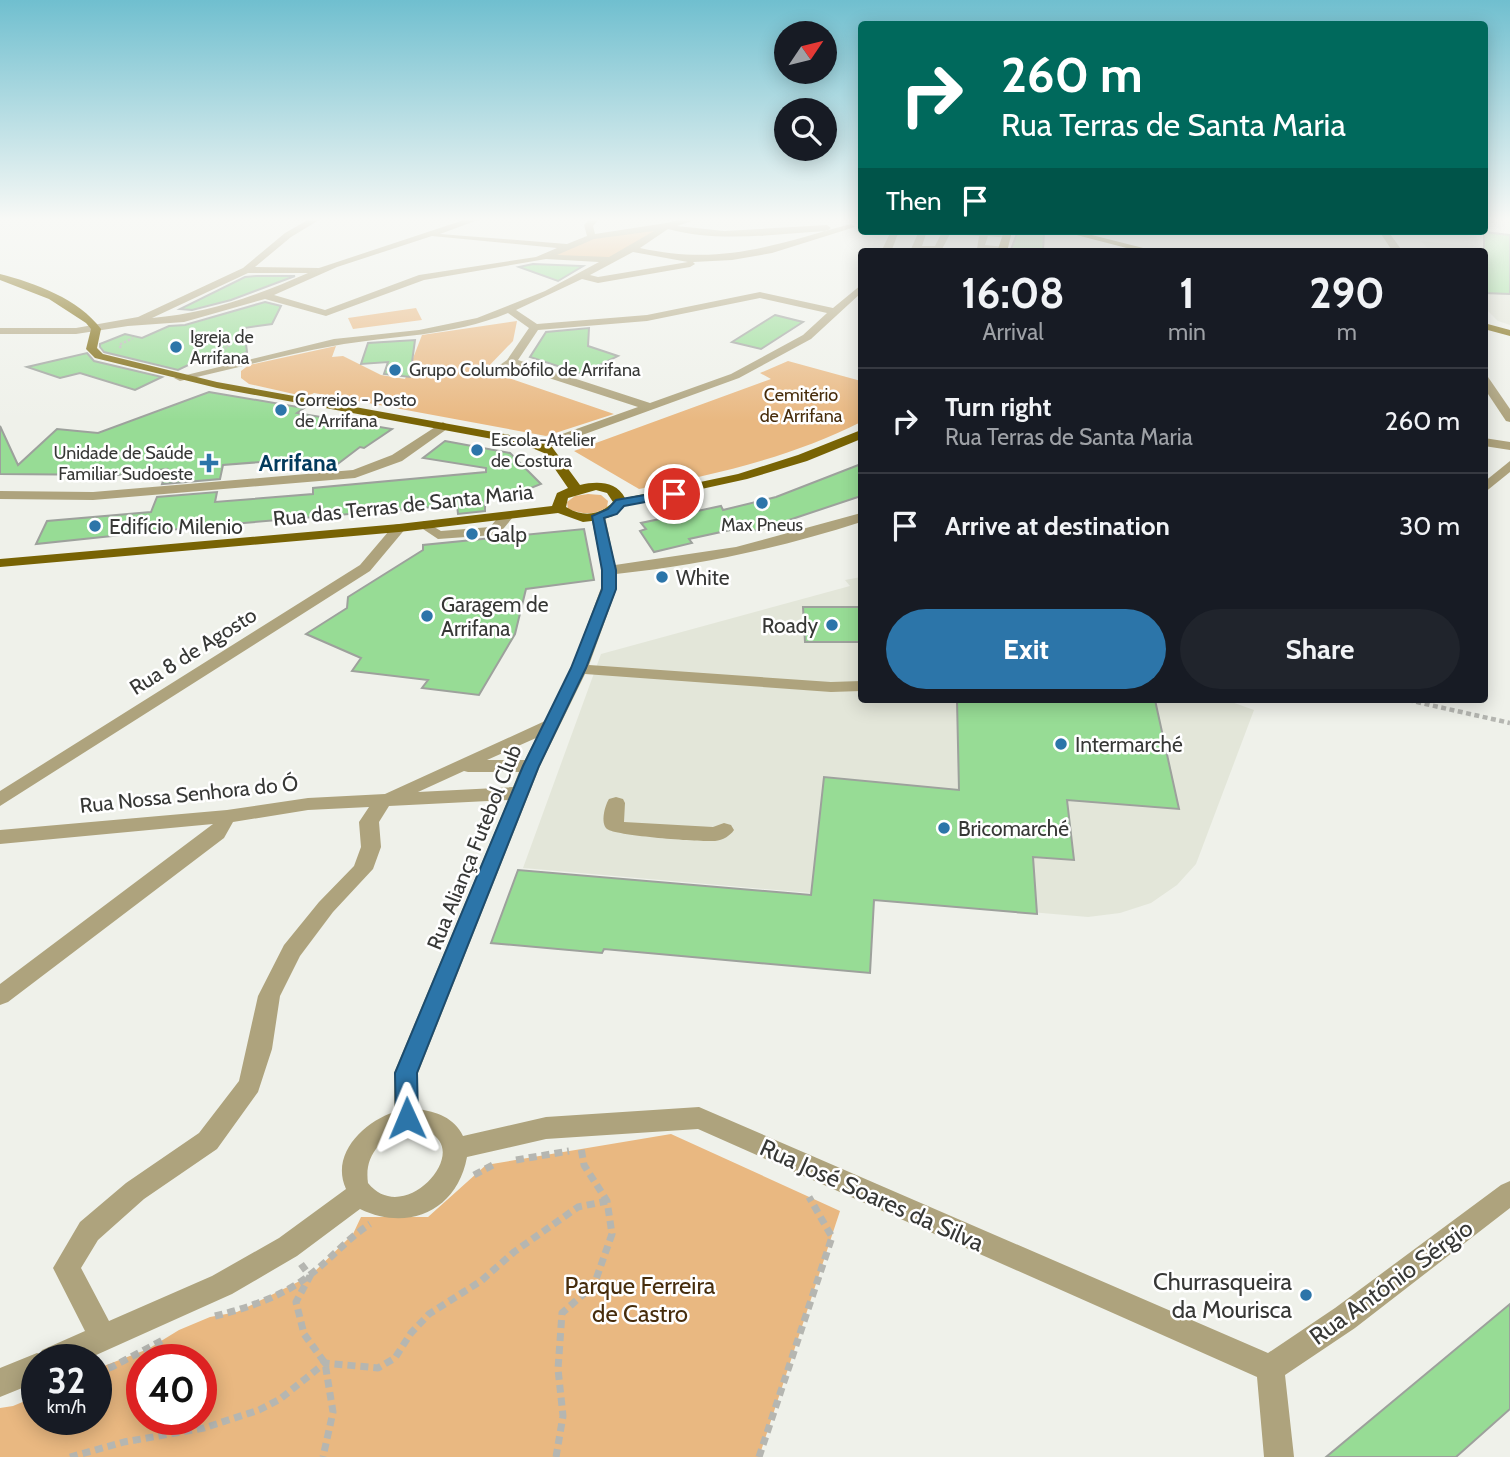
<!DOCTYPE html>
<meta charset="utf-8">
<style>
body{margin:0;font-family:Cabin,sans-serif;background:#20242c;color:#f1f3f6;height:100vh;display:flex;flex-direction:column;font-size:26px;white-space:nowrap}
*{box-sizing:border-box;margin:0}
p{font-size:23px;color:#9ea1a6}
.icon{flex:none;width:38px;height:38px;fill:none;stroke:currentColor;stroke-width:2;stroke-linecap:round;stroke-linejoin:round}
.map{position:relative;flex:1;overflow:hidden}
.panel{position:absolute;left:858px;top:248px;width:630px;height:455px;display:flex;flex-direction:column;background:#171b24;border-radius:7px;box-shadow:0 4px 18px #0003}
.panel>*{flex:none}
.hud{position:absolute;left:858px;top:21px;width:630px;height:214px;border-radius:7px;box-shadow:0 4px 18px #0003;background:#00695c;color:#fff;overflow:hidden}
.needle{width:46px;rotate:55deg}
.controls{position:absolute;left:774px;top:21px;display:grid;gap:14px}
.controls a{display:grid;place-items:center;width:63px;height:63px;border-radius:50%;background:#171b24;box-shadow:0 4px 18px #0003;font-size:35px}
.speed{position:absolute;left:21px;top:1344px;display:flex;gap:14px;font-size:35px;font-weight:700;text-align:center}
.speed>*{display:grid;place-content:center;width:91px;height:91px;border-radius:50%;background:#171b24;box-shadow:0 4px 18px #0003;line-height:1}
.speed small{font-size:18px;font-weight:400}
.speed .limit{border:10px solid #d22;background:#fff;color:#111}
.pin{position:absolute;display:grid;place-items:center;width:60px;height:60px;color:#fff;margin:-30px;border:4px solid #fff;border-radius:50%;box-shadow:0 2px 7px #0007}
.me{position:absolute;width:77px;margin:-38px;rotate:359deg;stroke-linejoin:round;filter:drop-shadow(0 0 5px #0008)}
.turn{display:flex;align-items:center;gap:24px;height:147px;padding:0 28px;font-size:32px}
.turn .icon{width:91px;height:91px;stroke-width:2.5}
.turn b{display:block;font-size:49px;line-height:60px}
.then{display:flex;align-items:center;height:66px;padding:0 28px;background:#0003;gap:14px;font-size:26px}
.eta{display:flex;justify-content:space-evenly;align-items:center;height:119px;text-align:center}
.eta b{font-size:42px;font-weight:800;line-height:49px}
.button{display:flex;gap:14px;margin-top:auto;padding:14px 28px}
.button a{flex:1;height:80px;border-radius:42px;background:#2c75a9;color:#fff;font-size:28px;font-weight:800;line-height:80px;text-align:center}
.button a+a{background:#20242c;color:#f1f3f6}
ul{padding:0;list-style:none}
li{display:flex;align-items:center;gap:21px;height:105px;padding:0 28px;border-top:2px solid #363941}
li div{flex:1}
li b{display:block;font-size:26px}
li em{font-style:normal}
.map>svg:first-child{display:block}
.built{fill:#e3e6d9}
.green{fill:#e9b881;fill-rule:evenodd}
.building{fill:#97dc95;stroke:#9da19c;stroke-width:2}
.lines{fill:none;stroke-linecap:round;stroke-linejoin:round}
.path-far2{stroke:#b5b6b1;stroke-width:2.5;stroke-dasharray:2.5 2;stroke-linecap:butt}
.path-far1{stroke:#b5b6b1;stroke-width:4.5;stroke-dasharray:5 3.5;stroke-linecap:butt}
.path{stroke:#b5b6b1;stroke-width:7;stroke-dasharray:8 5;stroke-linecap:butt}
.minor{fill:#aea37d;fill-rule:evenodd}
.major{fill:#786304;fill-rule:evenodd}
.route{fill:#2c75a9;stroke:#1d4c6e;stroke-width:2}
.poi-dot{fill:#2c75a9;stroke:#fff;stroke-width:2.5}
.labels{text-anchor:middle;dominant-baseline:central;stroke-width:5;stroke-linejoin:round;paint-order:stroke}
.far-poi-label{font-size:18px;fill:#373836;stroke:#fff;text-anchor:start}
.far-park-label{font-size:18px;fill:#472d0c;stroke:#fff}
.street-label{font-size:21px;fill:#373836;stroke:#fff}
.poi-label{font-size:21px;fill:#373836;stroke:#fff;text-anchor:start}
.far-district-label{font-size:23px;font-weight:bold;fill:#033b5d;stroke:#fff}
.near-street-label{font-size:24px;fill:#373836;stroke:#fff}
.near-poi-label{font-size:24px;fill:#373836;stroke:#fff;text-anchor:end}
.near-park-label{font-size:24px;fill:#472d0c;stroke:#fff}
</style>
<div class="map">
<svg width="1510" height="1457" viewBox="0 0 1510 1457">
<rect width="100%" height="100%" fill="#eff1ea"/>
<g class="built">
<path d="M1421 241 1510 250V325L1498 321 1484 307V252H1431Z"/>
<path d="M861 577V700H1226L1254 710 1196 864 1177 885 1151 903 1120 913 1088 917 523 868 601 654 850 586 845 580Z"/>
</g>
<g class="green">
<path d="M659 228 637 244 609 259 550 256 595 237Z"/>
<path d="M416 308 422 320 353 329 348 318Z"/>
<path d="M517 321 513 341 485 370 614 414 546 436 314 393 307 397 249 384 241 378V371L249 365 336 346 332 357 343 356 381 375 405 379 422 335Z"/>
<path d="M788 361 861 381V422C792 457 714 475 639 489L574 451 771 379 760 373Z"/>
<path d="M588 494 601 495 608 501 607 507C593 516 583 514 568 509L567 502 575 496Z"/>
<path d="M671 1134 840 1211 759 1457H0V1408L13 1406 37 1396V1419H96V1369L148 1349 179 1330 210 1317 237 1312 310 1276 353 1234 361 1217H428L486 1165ZM142 1360H201V1419H142Z"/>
</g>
<g class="building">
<path d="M1018 231H1044L1043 252H1010Z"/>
<path d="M1484 232 1510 235V294L1484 293Z"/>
<path d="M533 264 583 266 558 281 519 267Z"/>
<path d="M256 276H295L231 300 192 310 180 309 245 277Z"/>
<path d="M265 302 281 306 272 324 244 328 247 352 231 360 209 355 178 370 104 352 100 347V344L125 334 142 338 169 326 185 325Z"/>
<path d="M775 315 803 322 761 349 732 342Z"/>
<path d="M589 328 588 346 618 356 582 374 530 357 546 332Z"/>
<path d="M415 340 410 377 384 374 388 362 361 364 368 343Z"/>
<path d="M87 353 94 361 162 377 135 390 80 373 60 378 27 367Z"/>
<path d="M209 392 304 408 297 413 392 429 364 448 360 447 331 469 311 471V458L223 465 220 479 162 484 167 469 118 475 0 474V426L18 465 57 429 98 433Z"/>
<path d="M445 441 510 453 541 484 516 494 485 500V511L458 514 457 505 207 526 36 544 47 521 151 512 157 497 217 492 215 502 313 494V488L486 472V468L423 458Z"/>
<path d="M861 464V496L789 520 791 522 752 531 749 526 689 539 692 543 654 552 640 531 646 529 641 523 721 506 723 510 776 497Z"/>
<path d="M584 529 594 580 526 589 515 634 479 695 422 688 428 680 352 671 361 658 306 634 347 608 348 597 423 550V545Z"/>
<path d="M803 607H861V642H805Z"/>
<path d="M957 700H1155L1179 809 1067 800 1074 860 1033 857 1037 914 874 900 870 973 604 949 602 953 491 943 518 870 811 895 824 777 959 790Z"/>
<path d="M1510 1304V1409L1456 1457H1326Z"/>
</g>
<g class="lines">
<g class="path-far2">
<path d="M189 333 219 340 229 346 211 356"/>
<path d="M121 348 119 345 133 338"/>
</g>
<path class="path-far1" d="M1408 700 1510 723"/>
<g class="path">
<path d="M516 1160 569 1151"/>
<path d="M474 1175 493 1165"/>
<path d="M301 1264 310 1276 296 1302 304 1334 325 1363 333 1412 323 1457"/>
<path d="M215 1316C248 1308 284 1296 311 1274 332 1258 348 1238 370 1224"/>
<path d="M96 1372 112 1367 163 1340"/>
<path d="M70 1457 124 1442 204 1428 259 1410 280 1399 325 1363 378 1368 395 1358 411 1333 429 1314 481 1281 514 1252 578 1207 607 1201"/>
<path d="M556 1457 563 1416 558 1369 562 1313 594 1285 612 1234 607 1201 584 1165 581 1148"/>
<path d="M759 1457 832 1237 809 1197"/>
</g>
<g class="minor">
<path d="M313 217H324L291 237 255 267 319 268 473 217H486L440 234 567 244 587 236 584 225 592 217H601L593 226 595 234 666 223 690 217H704L677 226 724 231 827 225 831 228 827 231C775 234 719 243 668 229L640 248C722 266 773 245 851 224L855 227 772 253 732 260 693 262 695 264 690 267 598 283 582 279 516 310 537 324 647 315 760 292 833 308 861 285V293L811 339 739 378 541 450 537 449V443L638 407 512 366 505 371H497V367L507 360 529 328 508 313C451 337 392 335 333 346 282 355 231 370 180 381L174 378 334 339 419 330 477 318 545 291 599 262 546 259 424 280 326 316 265 299 184 322 128 326 76 334H0V328H76L138 317 243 268 285 233ZM654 231 609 257 557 255 594 239ZM432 236 557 248 536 257 419 275 325 310 274 295 337 267ZM633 252 688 262 598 277 590 275ZM248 273H308C258 295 207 314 152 318ZM760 298 827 313 803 335 731 374 650 403 518 360 538 330 647 321Z"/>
<path d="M891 231H899L891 252H881Z"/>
<path d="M919 231H987L1011 235 1007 238 988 236 985 245 1006 247 1008 249 1003 252 977 249 979 236 950 234 941 251 916 252 911 249ZM926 234H941L935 246H922Z"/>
<path d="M1379 231H1388L1403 252H1393Z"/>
<path d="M1484 376 1488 377 1510 409V422L1506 421 1484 388Z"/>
<path d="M443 422 449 426 447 429 402 461 355 478 93 500 0 499V491L93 492 353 470 392 455Z"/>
<path d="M1484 438 1510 442V450L1484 446Z"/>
<path d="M1510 461V472L1484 493V482Z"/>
<path d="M598 512 605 516 615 565 736 547 861 513V522C781 548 700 565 616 574L617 588 589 665 831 682 861 681V691L831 692 585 674 540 766 418 1073V1109C436 1112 454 1117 463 1136L546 1117 699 1107 1268 1353 1335 1308 1501 1185 1510 1181V1208L1355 1328 1285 1375 1294 1457H1264L1257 1377 698 1129 546 1139 467 1157C457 1211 408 1232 360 1209L297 1256 232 1294 85 1360H37V1382L0 1397V1368L37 1353 40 1354 42 1350 85 1331 53 1268 80 1222 126 1183 199 1133 239 1081 258 996 284 945 319 902 354 866 361 847 359 822 369 807 308 810 233 822 224 838 8 1002 0 1005V984L213 824 0 844V830L227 810 308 798 385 794 545 721 571 669 601 588 602 570 591 516ZM536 738 525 760H487ZM464 771 468 772H519L513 787 418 792ZM508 800 394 1073V1112C364 1122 330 1154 346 1189L279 1238 212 1276 109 1321 81 1268 98 1240 144 1199 217 1149 258 1092 272 1049 280 996 300 956 333 912 373 869 381 847 379 822 389 806ZM406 1129C413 1130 422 1130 428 1132 473 1151 404 1228 368 1183 364 1155 381 1138 406 1129Z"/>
<path d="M506 513 513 517 499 534 494 535 438 539 417 525 424 521 441 531 490 527 501 514Z"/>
<path d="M399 524 406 528 370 571 0 806V791L360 565 394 525Z"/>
<path d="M616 797 623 799 625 803 624 822 713 827 724 823 731 825 734 830C730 836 723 840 715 841 702 842 616 836 607 829 600 823 605 805 609 799Z"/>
</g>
<g class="major">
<path d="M1004 231H1012L1007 252H997Z"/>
<path d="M1061 231H1076L1159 252H1142Z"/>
<path d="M0 274C35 283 79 299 101 329L97 348 103 354 217 382 532 439 552 447 580 485C597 481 616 481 625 498L738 474 798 455 861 430V439L807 461 747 479 624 506 613 516 600 520 583 522 558 513 399 532 0 567V559L399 524 552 506 557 493 568 488 544 453 525 445 217 388 95 358 86 349 91 329 86 323 49 299 0 280ZM596 490 607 493 613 502C599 516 582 517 566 507L568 498Z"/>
<path d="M1484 323 1510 330V336L1484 329Z"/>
</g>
</g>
<linearGradient id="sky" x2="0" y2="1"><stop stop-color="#70bfcf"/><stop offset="0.52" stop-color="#f8f9f6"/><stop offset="1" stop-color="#f8f9f6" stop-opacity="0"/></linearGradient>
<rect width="1510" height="421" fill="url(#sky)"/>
<path class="route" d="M674 490 678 491V496L624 506 617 514 604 518 616 570V589L586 668 539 766 417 1073 418 1118 414 1125 407 1128 399 1125 396 1118 395 1073 523 766 571 668 602 589V570L592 516 608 509 616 500Z"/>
<g class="poi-dot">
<circle cx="176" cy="347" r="7"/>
<circle cx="395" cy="370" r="7"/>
<circle cx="281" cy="410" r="7"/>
<circle cx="477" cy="450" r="7"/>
<path d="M205.5 452.5h7v7h7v7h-7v7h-7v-7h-7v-7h7z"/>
<circle cx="762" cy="503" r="7"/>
<circle cx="95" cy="526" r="7"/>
<circle cx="472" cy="534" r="7"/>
<circle cx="662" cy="577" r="7"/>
<circle cx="427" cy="616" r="7"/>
<circle cx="832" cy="625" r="7"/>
<circle cx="1061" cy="744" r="7"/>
<circle cx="944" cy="828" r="7"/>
<circle cx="1306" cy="1295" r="7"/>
</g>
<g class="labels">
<g class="far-poi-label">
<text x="190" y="337">Igreja de<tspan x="190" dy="21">Arrifana</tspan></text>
<text x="409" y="370">Grupo Columbófilo de Arrifana</text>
<text x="295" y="400">Correios - Posto<tspan x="295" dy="21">de Arrifana</tspan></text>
<text x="491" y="440">Escola-Atelier<tspan x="491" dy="21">de Costura</tspan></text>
<text x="193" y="453" text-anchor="end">Unidade de Saúde<tspan x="193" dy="21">Familiar Sudoeste</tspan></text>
<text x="762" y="525" text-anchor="middle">Max Pneus</text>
</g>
<g class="far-park-label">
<text x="801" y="395">Cemitério<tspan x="801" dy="21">de Arrifana</tspan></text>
</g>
<g class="street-label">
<text transform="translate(403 505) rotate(-6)">Rua das Terras de Santa Maria</text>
<text transform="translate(193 651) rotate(-32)">Rua 8 de Agosto</text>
<text transform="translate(189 794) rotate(-6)">Rua Nossa Senhora do Ó</text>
<text transform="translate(474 847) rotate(-68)">Rua Aliança Futebol Club</text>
</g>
<g class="poi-label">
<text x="109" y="526">Edifício Milenio</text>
<text x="486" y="534">Galp</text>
<text x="676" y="577">White</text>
<text x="441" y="604">Garagem de<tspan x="441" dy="24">Arrifana</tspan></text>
<text x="818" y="625" text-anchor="end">Roady</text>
<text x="1075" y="744">Intermarché</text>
<text x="958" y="828">Bricomarché</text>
</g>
<g class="far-district-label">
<text x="298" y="463">Arrifana</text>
</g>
<g class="near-street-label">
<text transform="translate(872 1195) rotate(24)">Rua José Soares da Silva</text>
<text transform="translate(1391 1282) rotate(-36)">Rua António Sérgio</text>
</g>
<g class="near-poi-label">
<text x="1292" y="1281">Churrasqueira<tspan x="1292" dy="28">da Mourisca</tspan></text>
</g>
<g class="near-park-label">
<text x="640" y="1285">Parque Ferreira<tspan x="640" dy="28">de Castro</tspan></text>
</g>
</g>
</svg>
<div class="controls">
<a><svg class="needle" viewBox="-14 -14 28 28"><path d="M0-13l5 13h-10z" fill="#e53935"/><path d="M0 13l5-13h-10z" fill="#9ea1a6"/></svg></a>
<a><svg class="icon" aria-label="search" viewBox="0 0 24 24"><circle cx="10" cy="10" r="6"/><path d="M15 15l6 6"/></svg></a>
</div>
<div class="speed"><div>32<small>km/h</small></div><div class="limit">40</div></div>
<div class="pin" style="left:674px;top:494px;background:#d93025"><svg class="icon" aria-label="arrive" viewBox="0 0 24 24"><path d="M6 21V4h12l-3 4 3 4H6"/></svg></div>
<svg class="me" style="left:407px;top:1118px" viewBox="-20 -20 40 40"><path d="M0-17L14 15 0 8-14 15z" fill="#2c75a9" stroke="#fff" stroke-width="4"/></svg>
<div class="hud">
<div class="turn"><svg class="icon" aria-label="right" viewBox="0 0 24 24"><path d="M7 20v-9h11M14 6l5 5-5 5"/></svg><div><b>260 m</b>Rua Terras de Santa Maria</div></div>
<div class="then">Then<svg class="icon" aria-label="arrive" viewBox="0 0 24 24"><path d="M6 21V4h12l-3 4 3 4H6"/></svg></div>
</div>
<section class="panel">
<div class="eta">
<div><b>16:08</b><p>Arrival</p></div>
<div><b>1</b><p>min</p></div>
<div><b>290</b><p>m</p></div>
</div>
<ul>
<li><svg class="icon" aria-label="right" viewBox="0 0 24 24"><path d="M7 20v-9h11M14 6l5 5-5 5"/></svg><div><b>Turn right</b><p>Rua Terras de Santa Maria</p></div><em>260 m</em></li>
<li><svg class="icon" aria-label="arrive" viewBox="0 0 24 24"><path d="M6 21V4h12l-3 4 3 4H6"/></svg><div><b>Arrive at destination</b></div><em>30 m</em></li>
</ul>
<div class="button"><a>Exit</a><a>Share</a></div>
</section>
</div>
